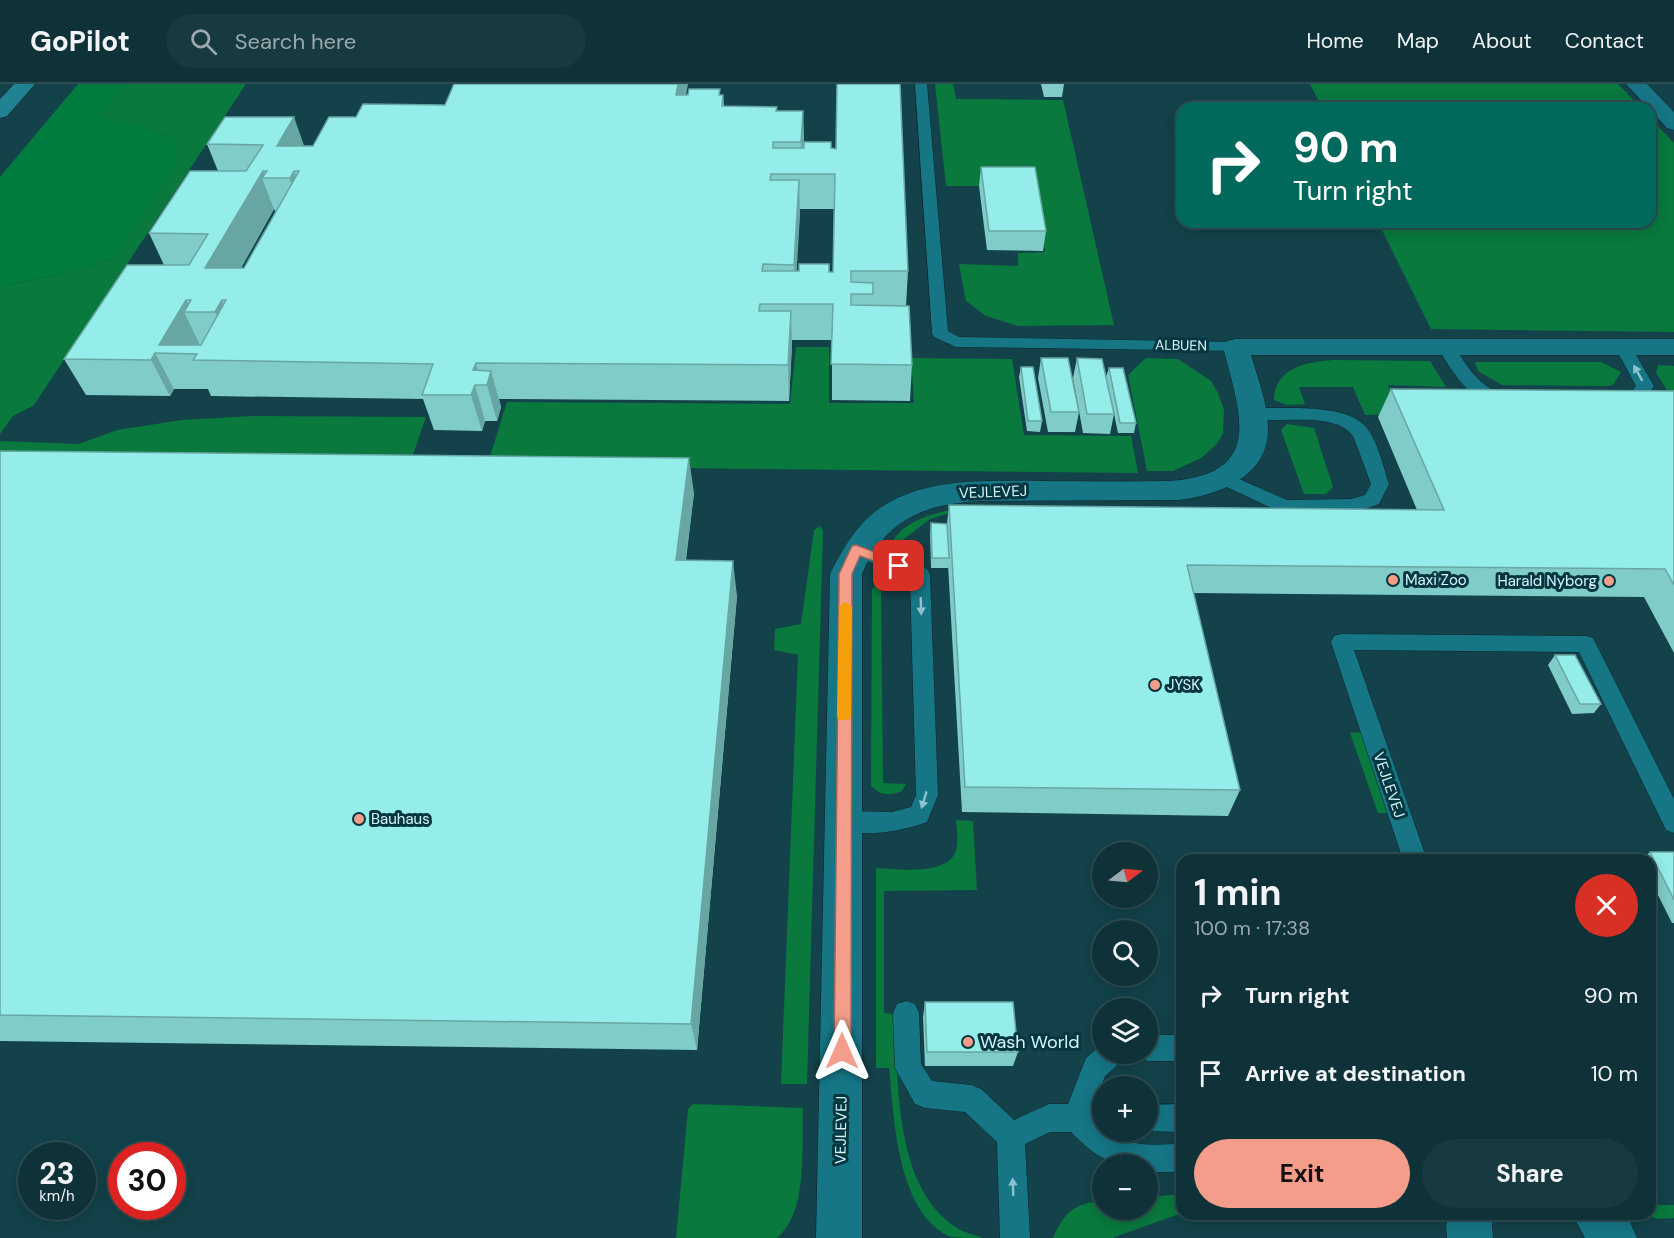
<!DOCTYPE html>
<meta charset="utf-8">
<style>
body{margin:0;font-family:"DM Sans",sans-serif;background:#173a40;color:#f1f3f6;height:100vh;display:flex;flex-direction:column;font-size:22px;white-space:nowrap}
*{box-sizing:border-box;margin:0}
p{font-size:20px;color:#9baaae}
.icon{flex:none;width:33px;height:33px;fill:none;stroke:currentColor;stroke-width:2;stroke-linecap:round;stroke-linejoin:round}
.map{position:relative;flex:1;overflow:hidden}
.side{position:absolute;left:1176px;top:770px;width:480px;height:366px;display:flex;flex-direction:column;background:#0e3238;border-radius:18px;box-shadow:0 3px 15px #0003,0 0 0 2px #2e4d53}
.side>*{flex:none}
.top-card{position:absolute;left:1176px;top:18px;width:480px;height:126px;border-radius:18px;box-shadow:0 3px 15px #0003,0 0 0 2px #2e4d53;background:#00695c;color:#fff;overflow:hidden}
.needle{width:39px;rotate:74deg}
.buttons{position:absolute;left:1092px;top:758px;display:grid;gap:12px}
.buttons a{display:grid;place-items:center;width:66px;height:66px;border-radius:50%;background:#0e3238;box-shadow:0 3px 15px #0003,0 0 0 2px #2e4d53;font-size:30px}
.speed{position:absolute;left:18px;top:1058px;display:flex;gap:12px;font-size:30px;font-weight:700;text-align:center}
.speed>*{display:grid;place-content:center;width:78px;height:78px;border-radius:50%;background:#0e3238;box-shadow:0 3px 15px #0003,0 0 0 2px #2e4d53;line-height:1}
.speed small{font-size:15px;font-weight:400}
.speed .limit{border:9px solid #d22;background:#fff;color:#111}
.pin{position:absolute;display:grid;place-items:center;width:51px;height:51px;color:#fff;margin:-26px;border-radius:12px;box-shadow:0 3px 9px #0006}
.me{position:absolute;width:66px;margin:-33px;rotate:0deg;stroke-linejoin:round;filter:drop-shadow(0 0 4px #0008)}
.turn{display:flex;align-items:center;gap:21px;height:126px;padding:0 18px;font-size:27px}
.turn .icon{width:78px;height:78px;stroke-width:2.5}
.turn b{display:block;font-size:42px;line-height:51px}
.round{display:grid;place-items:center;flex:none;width:63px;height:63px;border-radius:32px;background:#173a40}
.headline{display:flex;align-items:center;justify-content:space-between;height:102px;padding:0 18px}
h1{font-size:36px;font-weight:700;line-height:45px}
.action{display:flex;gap:12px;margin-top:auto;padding:12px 18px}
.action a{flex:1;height:69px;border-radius:36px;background:#f49d8b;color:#111;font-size:24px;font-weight:700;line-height:69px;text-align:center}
.action a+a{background:#173a40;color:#f1f3f6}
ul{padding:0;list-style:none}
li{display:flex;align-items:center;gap:18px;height:78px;padding:0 18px}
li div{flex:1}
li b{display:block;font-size:22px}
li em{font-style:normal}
header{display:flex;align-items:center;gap:36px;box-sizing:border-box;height:84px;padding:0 30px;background:#0e3238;border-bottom:2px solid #2e4d53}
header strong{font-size:28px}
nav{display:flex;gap:33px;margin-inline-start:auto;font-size:21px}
.search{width:420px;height:54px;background:#173a40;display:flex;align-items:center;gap:15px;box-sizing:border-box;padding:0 21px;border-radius:33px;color:#9baaae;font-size:22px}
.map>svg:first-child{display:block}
.green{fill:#09793e}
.forest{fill:#007c3e}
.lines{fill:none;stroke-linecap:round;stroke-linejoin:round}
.lane-casing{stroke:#0b262b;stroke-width:1}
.street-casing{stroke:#0b262b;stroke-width:1}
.secondary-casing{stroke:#0b262b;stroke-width:1}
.lane{fill:#167686;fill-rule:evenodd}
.street{fill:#167686;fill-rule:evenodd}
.secondary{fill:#208293;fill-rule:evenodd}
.wall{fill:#7fccc8;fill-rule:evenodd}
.shaded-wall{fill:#68a6a3}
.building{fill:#94ede9;stroke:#68a6a3;stroke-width:1.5;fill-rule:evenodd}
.oneway{fill:#8ac3ce}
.route{fill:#f49d8b;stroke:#9f665a;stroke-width:1.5}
.slow{fill:#f59e0b}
.poi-dot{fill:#f49d8b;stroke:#053740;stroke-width:2}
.labels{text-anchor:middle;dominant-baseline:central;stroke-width:6;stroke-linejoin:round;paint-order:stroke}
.far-street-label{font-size:14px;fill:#d7f7fe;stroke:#053740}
.street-label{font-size:15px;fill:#d7f7fe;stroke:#053740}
.poi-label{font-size:15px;fill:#d7f7fe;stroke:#053740;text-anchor:start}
.near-poi-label{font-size:18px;fill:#d7f7fe;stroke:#053740;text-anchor:start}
</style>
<header>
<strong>GoPilot</strong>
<div class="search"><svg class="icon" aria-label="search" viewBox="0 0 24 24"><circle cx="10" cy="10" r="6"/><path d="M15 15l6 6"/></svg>Search here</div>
<nav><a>Home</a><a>Map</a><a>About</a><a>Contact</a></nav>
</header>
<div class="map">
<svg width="1674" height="1154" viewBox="0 0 1674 1154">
<rect width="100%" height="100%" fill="#13424a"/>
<g class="green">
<path d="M126 0H246L34 321 13 332 0 350V203L68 188 111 175 176 54 98 31Z"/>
<path d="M935 0H953L956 15 1063 16 1114 241 1018 242 986 232 966 217 959 180 1018 182V169L1045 168 1035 102H946Z"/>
<path d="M1310 0H1618L1641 24H1322Z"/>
<path d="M1650 34 1674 59V248L1431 245 1378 138H1650Z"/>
<path d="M796 263H829V319H914L911 274 1012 275 1024 351 1131 352 1138 389 487 382 507 318 790 320Z"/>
<path d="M1146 274 1178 275 1211 297 1218 309 1224 326 1223 349 1217 360 1201 374 1173 387H1147L1128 291Z"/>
<path d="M1333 276 1430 277 1446 303 1388 301 1400 330 1365 331 1353 303H1299L1305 320 1287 321 1274 316C1275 283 1307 278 1333 276Z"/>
<path d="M1475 278H1601L1621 288 1613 301 1606 302 1502 301 1478 287Z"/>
<path d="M1658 281 1674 282V317L1656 289Z"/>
<path d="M253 332 426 333 409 382 0 379V357L79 360 117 346 182 336Z"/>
<path d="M1287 340 1314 344 1333 403 1326 410H1304L1281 346Z"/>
<path d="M980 421 1041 422V426L950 429 930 435 900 458 895 460 892 459C905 431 954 425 980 421Z"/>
<path d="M820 442 823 447 807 1000H781L798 571 774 566 775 545 801 540 814 446Z"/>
<path d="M875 501H877L881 507 883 699 906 700 902 707C889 712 882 712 871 702L872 506Z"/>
<path d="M1363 648 1391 729H1378L1350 649Z"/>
<path d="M956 736 973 737 977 806 884 807V929L894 930C899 997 893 1103 957 1144 965 1149 975 1151 983 1154 974 1154 959 1154 951 1153 897 1130 894 1034 889 984H876V784C896 785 944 792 955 769 959 760 957 746 956 736Z"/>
<path d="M693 1020 803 1024C801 1062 809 1127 777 1154H676L688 1025Z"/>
<path d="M1182 1110V1129L1112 1154H1053C1064 1129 1074 1119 1102 1117V1125H1148V1113Z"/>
<path d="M1650 1121H1674V1134L1657 1135 1646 1130H1650Z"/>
</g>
<path class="forest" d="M78 0H126L99 31 176 54 174 86 111 175 68 188 0 203V93Z"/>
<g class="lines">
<defs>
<g id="lane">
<path d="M915 0H927L948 247 959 253 1236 258 1244 263 1242 267 956 263 934 253 932 249Z"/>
<path d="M1446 258 1452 259C1471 288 1477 301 1510 314L1513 318 1510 322C1478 330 1450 286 1438 263Z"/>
<path d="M1623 258 1629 259 1654 302C1645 318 1632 328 1614 323L1611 319 1614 315 1626 313 1636 302 1615 263Z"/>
<path d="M1252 324C1281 325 1341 319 1363 340 1377 353 1383 382 1389 400L1379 420 1354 429 1284 430 1216 398 1214 394 1216 390 1223 388 1287 416 1352 415 1365 411 1371 400 1354 354C1339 325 1273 341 1246 334L1243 330 1246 326Z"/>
<path d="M856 458 927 485 930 490 938 711 927 738C900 748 863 754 835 744L831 737 835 730 843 727 892 728 911 723 916 711 910 494 849 470 846 465 849 460Z"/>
<path d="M1341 550 1586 552 1593 554 1674 715V749L1666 746 1579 568 1354 566 1427 776H1403L1331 558 1334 552Z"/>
<path d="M906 917 915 920 919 929 921 980 932 997 971 1001 981 1005 1014 1036 1049 1020H1068L1086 974 1102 960V969H1125L1121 978 1105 992 1095 1020 1102 1021V1047H1110C1129 1065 1158 1060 1182 1060V1088H1148V1080C1105 1080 1101 1077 1071 1048H1050L1025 1060 1030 1154H1000L997 1058 965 1028 925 1024 915 1020 895 984 893 929 897 920Z"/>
<path d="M1148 951H1182V977H1148L1139 973 1137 969H1148Z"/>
<path d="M1182 1020V1048L1146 1047 1148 1021Z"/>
</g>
<g id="street">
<path d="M1626 0H1647L1674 28V46L1667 44Z"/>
<path d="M1236 255H1674V271H1251C1258 295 1269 323 1268 348 1266 394 1217 411 1180 416L981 417C924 420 886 435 862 490V1154H816L830 490C843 464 858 438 883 422 929 393 988 397 1039 397 1082 397 1125 398 1168 397 1266 391 1240 330 1223 263L1227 257Z"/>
<path d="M1450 1130H1495L1492 1141 1493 1154H1447L1446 1141Z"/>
<path d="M1572 1130H1623L1630 1138 1637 1154H1585Z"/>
</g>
<path id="secondary" d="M14 0H35L7 32 0 34V15Z"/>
</defs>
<use href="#lane" class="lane-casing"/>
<use href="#street" class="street-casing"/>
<use href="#secondary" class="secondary-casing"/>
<use href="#lane" class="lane"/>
<use href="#street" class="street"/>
<use href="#secondary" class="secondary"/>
</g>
<g class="wall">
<path d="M1041 0H1064L1062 13H1044Z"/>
<path d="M720 5V11H723L724 22 777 27H803L804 64H831L908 187 906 222 912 281 910 317 832 316V256H792L789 317 499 315 501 323 497 337H485L482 347 434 346 423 315 211 312 208 305H174L170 312 86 311 64 275 164 181 149 149 218 87 207 60 225 33 304 62H313L356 33 445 21 686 11ZM274 125 276 128 244 184H241ZM800 125H834L833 188 796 187Z"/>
<path d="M981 83 1046 147 1043 167 987 166 979 102Z"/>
<path d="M1041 274 1079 328 1075 348H1048L1038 294Z"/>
<path d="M1077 274 1106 293 1109 284 1136 339 1134 349H1118L1114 330 1110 350 1083 349 1073 294Z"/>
<path d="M1021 283 1042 337 1040 348 1027 347 1019 293Z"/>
<path d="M1391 305 1674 307V569L1644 513 1193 509 1240 706 1228 732 962 728 948 481V484H931L930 449 931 439 947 440 949 421 1417 426 1378 333Z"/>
<path d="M0 367 694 409 686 476 737 512 697 966 0 957Z"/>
<path d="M1555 571 1601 620 1594 629 1572 630 1548 581Z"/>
<path d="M1650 768 1674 769V839H1672L1650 795V776H1642Z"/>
<path d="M925 918 1018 968 1013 982H925L923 933Z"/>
</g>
<g class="shaded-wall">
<path d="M678 0H688L680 45 676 11Z"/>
<path d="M803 27 804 61 802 93 801 58Z"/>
<path d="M294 33 306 67 294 87 307 122 303 129 277 62Z"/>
<path d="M263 87 265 94H262L274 125 223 216H222L238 252 232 264 215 228 205 184Z"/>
<path d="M799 96 800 130 795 216 794 181Z"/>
<path d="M186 216 192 228H184L199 259 193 270 159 261Z"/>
<path d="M791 227 792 263 789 317 788 281Z"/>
<path d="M155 269 174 305 170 312 151 276Z"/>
<path d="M476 279 482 301 473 286Z"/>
<path d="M491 287 501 323 497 337 487 301Z"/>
<path d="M475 301 485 337 482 347 471 311Z"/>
<path d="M689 374 694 409 681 511 676 476Z"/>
<path d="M733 477 737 512 697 966 691 940Z"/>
</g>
<g class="building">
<path d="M454 0H678L676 11H688L689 5H720L719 11H723L722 22 777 23 776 27H803L801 58H773V64H804V58H831V64L836 65 837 0H900L908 187H851V198L873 199V210H851V221L909 222 912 281 831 280 833 220H760L759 227H791L788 281 476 279 473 286 491 287 487 301H475L471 311H422L433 280 193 276 197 270 155 269 151 276 64 275 127 181H189L208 150 149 149 190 87H246L263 61 207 60 225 33H294L277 62H313L329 33H356L363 20 445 21ZM263 87H267L262 94H290L294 87H299L244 184H205ZM771 90H835L833 188H829V180H799V187H762L763 180 794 181 799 96H770ZM186 216H191L184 228H215L222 216H226L201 261H159Z"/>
<path d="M981 83H1035L1046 147H989Z"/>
<path d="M1041 274H1068L1079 328H1051Z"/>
<path d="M1077 274 1102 275 1114 330H1087Z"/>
<path d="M1021 283H1033L1042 337H1028Z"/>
<path d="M1109 284H1123L1136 339H1120Z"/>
<path d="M1391 305 1674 307V501L1665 485 1187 481 1240 706 965 703 949 421 1444 426Z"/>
<path d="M0 367 689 374 676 476 733 477 691 940 0 931Z"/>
<path d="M931 439 947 440 949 474H932Z"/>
<path d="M1555 571H1575L1601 620H1580Z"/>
<path d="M1650 768H1673L1674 769V816Z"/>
<path d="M925 918H1013L1018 968H927Z"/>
</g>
<defs><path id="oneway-solid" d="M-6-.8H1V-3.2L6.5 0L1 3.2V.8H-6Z" transform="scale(1.5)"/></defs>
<g class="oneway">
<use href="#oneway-solid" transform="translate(1638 289) rotate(-119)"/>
<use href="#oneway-solid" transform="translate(921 522) rotate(88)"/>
<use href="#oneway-solid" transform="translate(924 716) rotate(107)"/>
<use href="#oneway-solid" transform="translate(1013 1103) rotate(-92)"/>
</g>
<path class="route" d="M856 461 904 479 905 482 899 486 860 472 852 490 851 967 848 973 842 975 836 973 834 967 839 490 852 462Z"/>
<path class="slow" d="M845 518 852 522 851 632 849 636H839L837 632 839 522Z"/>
<g class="poi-dot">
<circle cx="1393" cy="496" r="6"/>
<circle cx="1609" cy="497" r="6"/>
<circle cx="1155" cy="601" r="6"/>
<circle cx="359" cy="735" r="6"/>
<circle cx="968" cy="958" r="6"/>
</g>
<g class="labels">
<g class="far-street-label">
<text transform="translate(1181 261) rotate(1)">ALBUEN</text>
</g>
<g class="street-label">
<text transform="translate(993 408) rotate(-2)">VEJLEVEJ</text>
<text transform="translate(1389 701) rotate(71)">VEJLEVEJ</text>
<text transform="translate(841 1046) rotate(-89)">VEJLEVEJ</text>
</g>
<g class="poi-label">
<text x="1405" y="496">Maxi Zoo</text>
<text x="1597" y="497" text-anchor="end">Harald Nyborg</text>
<text x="1167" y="601">JYSK</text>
<text x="371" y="735">Bauhaus</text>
</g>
<g class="near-poi-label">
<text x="980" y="958">Wash World</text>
</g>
</g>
</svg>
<div class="buttons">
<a><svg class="needle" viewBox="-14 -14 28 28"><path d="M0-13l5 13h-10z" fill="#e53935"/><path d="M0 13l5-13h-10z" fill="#9baaae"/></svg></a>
<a><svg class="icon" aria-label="search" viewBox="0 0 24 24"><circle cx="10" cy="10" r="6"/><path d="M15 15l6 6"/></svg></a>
<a><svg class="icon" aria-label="layers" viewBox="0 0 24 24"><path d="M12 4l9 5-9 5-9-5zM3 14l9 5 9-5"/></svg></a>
<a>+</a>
<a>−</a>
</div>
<div class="speed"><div>23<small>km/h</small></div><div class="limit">30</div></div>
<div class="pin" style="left:899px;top:482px;background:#d93025"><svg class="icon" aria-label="arrive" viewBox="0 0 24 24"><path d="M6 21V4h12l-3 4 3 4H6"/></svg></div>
<svg class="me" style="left:842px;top:967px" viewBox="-20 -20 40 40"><path d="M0-17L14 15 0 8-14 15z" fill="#f49d8b" stroke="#fff" stroke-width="4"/></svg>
<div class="top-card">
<div class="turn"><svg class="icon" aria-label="right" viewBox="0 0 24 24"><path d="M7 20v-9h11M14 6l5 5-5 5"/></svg><div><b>90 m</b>Turn right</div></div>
</div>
<section class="side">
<div class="headline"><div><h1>1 min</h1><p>100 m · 17:38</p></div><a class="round" style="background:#d93025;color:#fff"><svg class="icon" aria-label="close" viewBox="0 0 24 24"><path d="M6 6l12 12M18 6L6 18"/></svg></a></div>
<ul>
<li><svg class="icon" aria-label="right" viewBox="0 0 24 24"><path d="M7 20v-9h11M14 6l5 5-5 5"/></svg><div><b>Turn right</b></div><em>90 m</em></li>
<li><svg class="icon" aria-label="arrive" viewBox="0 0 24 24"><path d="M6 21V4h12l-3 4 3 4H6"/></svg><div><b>Arrive at destination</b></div><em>10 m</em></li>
</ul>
<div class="action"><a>Exit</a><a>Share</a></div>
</section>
</div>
